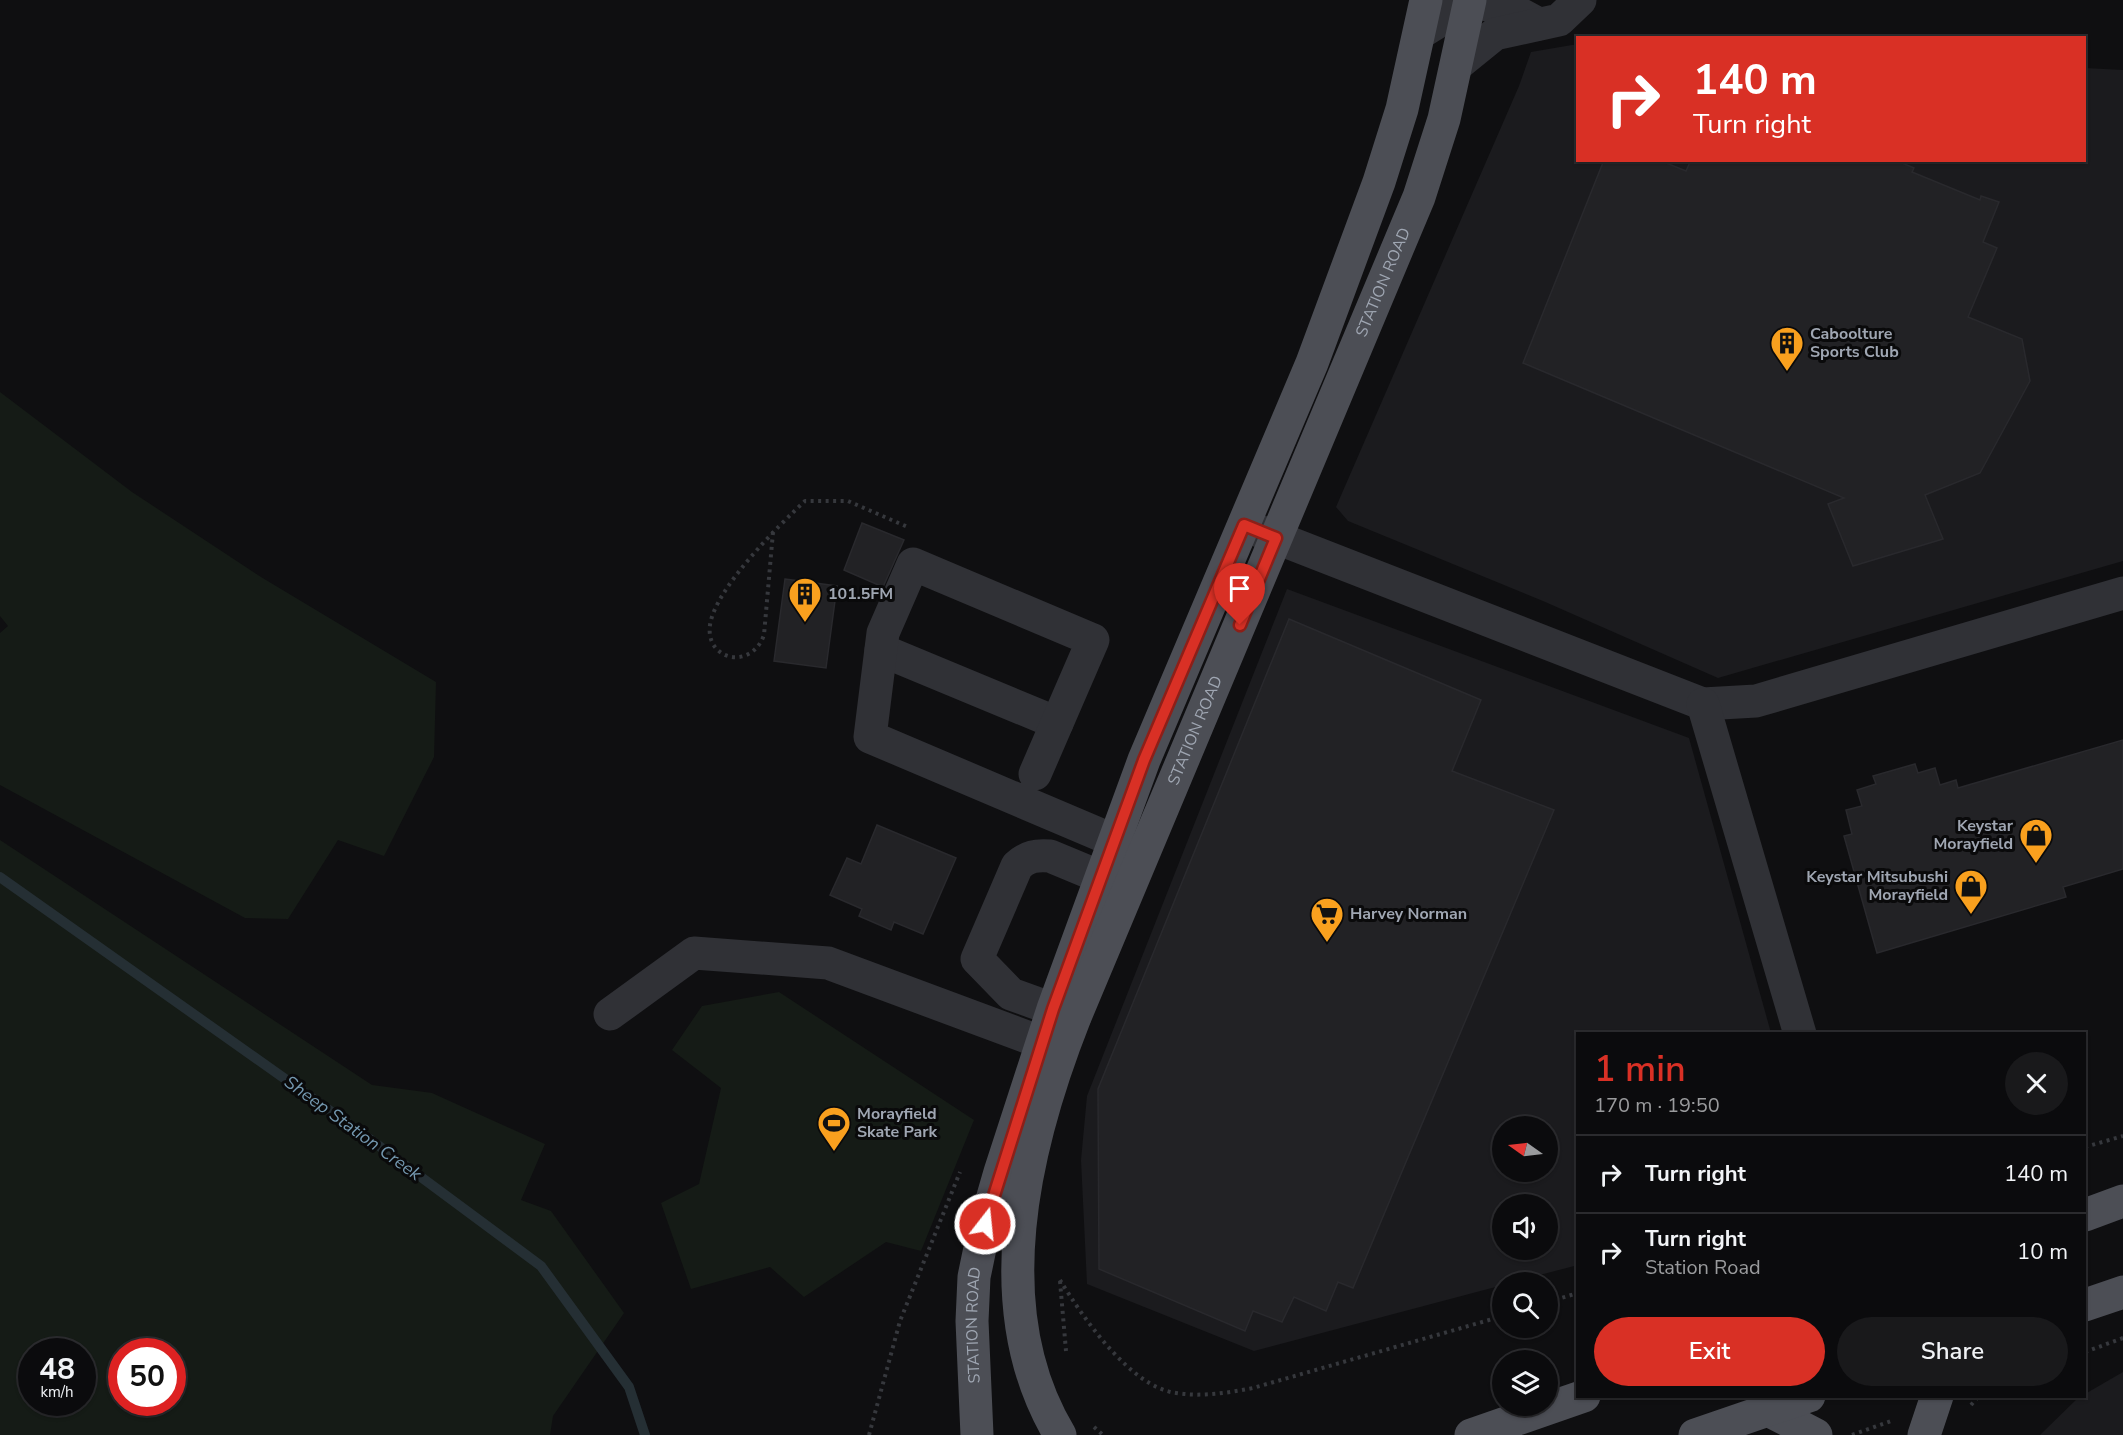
<!DOCTYPE html>
<meta charset="utf-8">
<style>
body{margin:0;font-family:"Nunito Sans",sans-serif;background:#19191b;color:#f1f3f6;height:100vh;display:flex;flex-direction:column;font-size:22px;white-space:nowrap}
*{box-sizing:border-box;margin:0}
p{font-size:20px;color:#9a9b9d}
.icon{flex:none;width:33px;height:33px;fill:none;stroke:currentColor;stroke-width:2;stroke-linecap:round;stroke-linejoin:round}
.map{position:relative;flex:1;overflow:hidden}
.drawer{position:absolute;left:1576px;top:1032px;width:510px;height:366px;display:flex;flex-direction:column;background:#0b0b0d;border-radius:0px;box-shadow:0 2px 4px #0004,0 0 0 2px #2b2b2e}
.drawer>*{flex:none}
.banner{position:absolute;left:1576px;top:36px;width:510px;height:126px;border-radius:0px;box-shadow:0 2px 4px #0004,0 0 0 2px #2b2b2e;background:#d93025;color:#fff;overflow:hidden}
.needle{width:39px;rotate:284deg}
.buttons{position:absolute;left:1492px;top:1116px;display:grid;gap:12px}
.buttons a{display:grid;place-items:center;width:66px;height:66px;border-radius:50%;background:#0b0b0d;box-shadow:0 2px 4px #0004,0 0 0 2px #2b2b2e;font-size:30px}
.speed{position:absolute;left:18px;top:1338px;display:flex;gap:12px;font-size:30px;font-weight:700;text-align:center}
.speed>*{display:grid;place-content:center;width:78px;height:78px;border-radius:50%;background:#0b0b0d;box-shadow:0 2px 4px #0004,0 0 0 2px #2b2b2e;line-height:1}
.speed small{font-size:15px;font-weight:400}
.speed .limit{border:9px solid #d22;background:#fff;color:#111}
.pin{position:absolute;display:grid;place-items:center;width:51px;height:51px;color:#fff;margin:-62px -26px;border-radius:50% 50% 50% 0;rotate:-45deg;box-shadow:0 0 6px #0007}
.pin .icon{rotate:45deg}
.me{position:absolute;width:66px;margin:-33px;rotate:16deg;stroke-linejoin:round;filter:drop-shadow(0 0 4px #0008)}
.turn{display:flex;align-items:center;gap:21px;height:126px;padding:0 18px;font-size:27px}
.turn .icon{width:78px;height:78px;stroke-width:2.5}
.turn b{display:block;font-size:42px;line-height:51px}
.round{display:grid;place-items:center;flex:none;width:63px;height:63px;border-radius:32px;background:#19191b}
.head{display:flex;align-items:center;justify-content:space-between;height:102px;padding:0 18px}
h1{font-size:36px;font-weight:600;line-height:45px;color:#d93025}
.cta{display:flex;gap:12px;margin-top:auto;padding:12px 18px}
.cta a{flex:1;height:69px;border-radius:36px;background:#d93025;color:#fff;font-size:24px;font-weight:600;line-height:69px;text-align:center}
.cta a+a{background:#19191b;color:#f1f3f6}
ul{padding:0;list-style:none}
li{display:flex;align-items:center;gap:18px;height:78px;padding:0 18px;border-top:2px solid #2b2b2e}
li div{flex:1}
li b{display:block;font-size:22px}
li em{font-style:normal}
.map>svg:first-child{display:block}
.built{fill:#1b1b1e;fill-rule:evenodd}
.green{fill:#151b16;fill-rule:evenodd}
.lines{fill:none;stroke-linecap:round;stroke-linejoin:round}
.stream{stroke:#252f34;stroke-width:10}
.building{fill:#222225;stroke:#29292d;stroke-width:1.5}
.path{stroke:#36383d;stroke-width:4;stroke-dasharray:3 4.5;stroke-linecap:butt}
.minor{stroke:#303136;stroke-width:33}
.major{stroke:#4c4e55;stroke-width:33}
.route-casing{stroke:#8d1f18;stroke-width:15}
.route{stroke:#d93025;stroke-width:10}
.labels{text-anchor:middle;dominant-baseline:central;stroke-width:6;stroke-linejoin:round;paint-order:stroke}
.street-label{font-size:16px;fill:#9fa6b2;stroke:#0a0a0b}
.poi-label{font-size:16px;font-weight:bold;fill:#9fa6b2;stroke:#0a0a0b;text-anchor:start}
.water-label{font-size:18px;font-style:italic;fill:#7498b0;stroke:#0a0a0b}
</style>
<div class="map">
<svg width="2123" height="1435" viewBox="0 0 2123 1435">
<rect width="100%" height="100%" fill="#0f0f11"/>
<g class="built">
<path d="M1572 45H1578V160H2085V68L2123 70V561L1718 678 1543 601 1348 521 1336 507 1519 86 1531 52Z"/>
<path d="M1287 589 1689 738 1771 1033 1578 1034V1265L1513 1282H1503V1285L1254 1351 1087 1284 1081 1160 1087 1096ZM1503 1126H1548V1172H1503ZM1503 1204H1548V1250H1503Z"/>
<path d="M2123 1372V1435H2040L2079 1397 2085 1396V1394Z"/>
</g>
<g class="green">
<path d="M0 392 132 492 261 577 436 682 434 757 384 856 338 840 288 919 245 918 0 785V633L8 626 0 616Z"/>
<path d="M0 840 372 1085 432 1093 545 1144 521 1200 551 1211 624 1313 553 1416 550 1435H0ZM32 1352H82V1402H32ZM122 1352H172V1402H122Z"/>
<path d="M779 992 974 1120 921 1251 886 1242 804 1297 770 1267 691 1289 661 1203 699 1184 721 1088 672 1050 702 1006Z"/>
</g>
<g class="lines">
<path class="stream" d="M0 877 367 1137 541 1266 629 1387 645 1435"/>
</g>
<g class="building">
<path d="M1604 160H1659L1686 171 1691 160H1895L1914 168 1912 172 1980 200 1981 196 1999 202 1983 242 1997 248 1968 317 2022 339 2030 381 1980 473 1925 495 1943 539 1853 566 1828 504 1844 498 1523 363Z"/>
<path d="M862 523 904 540 883 587 844 570Z"/>
<path d="M785 579 837 586 826 668 774 661Z"/>
<path d="M1289 619 1481 700 1452 771 1554 810 1353 1288 1338 1282 1326 1311 1294 1297 1282 1322 1253 1311 1245 1331 1099 1269 1098 1089Z"/>
<path d="M2123 740V869L2063 887 2066 897 1877 953 1844 836 1852 834 1846 810 1862 806 1857 790 1876 784 1873 776 1915 764 1918 773 1935 768 1940 785 1956 780 1958 788Z"/>
<path d="M877 825 956 858 923 934 894 922 891 930 859 916 862 909 830 895 847 858 861 864Z"/>
</g>
<g class="lines">
<g class="path">
<path d="M773 532 764 635C751 671 705 660 710 625 715 589 778 526 805 501H848L910 528"/>
<path d="M2085 1147 2123 1136"/>
<path d="M1060 1280C1082 1316 1130 1387 1176 1393 1202 1397 1227 1393 1253 1388L1503 1316"/>
<path d="M1060 1281 1066 1351"/>
<path d="M1548 1302 1578 1293"/>
<path d="M2085 1352 2123 1338"/>
<path d="M1971 1405 1979 1396"/>
<path d="M1094 1427 1103 1435"/>
<path d="M869 1435 900 1321 960 1172"/>
<path d="M1852 1435 1891 1421"/>
</g>
<g class="minor">
<path d="M1420 33 1470 2 1511 9 1539 24"/>
<path d="M1458 64 1495 34 1559 20 1580 0"/>
<path d="M1249 527 1703 704 1756 701 2123 593"/>
<path d="M881 650 1057 723"/>
<path d="M1703 704 1800 1034"/>
<path d="M1035 774 1093 640 913 564 883 633 870 737 1115 841"/>
<path d="M610 1014 694 953 828 963 1043 1043"/>
<path d="M1075 1017 1011 994 977 959 1017 866C1028 856 1036 855 1050 856L1127 888"/>
</g>
<g class="major">
<path d="M2085 1215 2123 1201"/>
<path d="M2085 1305 2123 1292"/>
<path d="M1768 1410 1816 1435"/>
<path id="s1" d="M977 1435 972 1321 974 1277 985 1224 1000 1172 1053 1009 1144 760 1312 363 1379 182 1402 109 1426 0"/>
<path id="s2" d="M1060 1435C984 1309 1024 1146 1075 1017L1419 197 1444 119 1470 0"/>
<path d="M1471 1435 1584 1396"/>
<path d="M1695 1435 1809 1396"/>
<path d="M1924 1435 1937 1396"/>
</g>
</g>
<g class="lines">
<defs>
<path id="route" d="M985 1224 1053 1009 1144 760 1244 525 1276 538 1240 625"/>
</defs>
<use href="#route" class="route-casing"/>
<use href="#route" class="route"/>
</g>
<defs>
<symbol id="building-pin" viewBox="-11 -11 22 30"><path d="M0 17L-7.5 6A9.5 9.5 0 1 1 7.5 6Z" fill="#f9a01e" stroke="#0a0a0b"/><path d="M-4-6H4V6H1V3H-1V6H-4ZM-2.5-4.3h1.7v1.8h-1.7ZM.8-4.3h1.7v1.8H.8ZM-2.5-1h1.7V.8h-1.7ZM.8-1h1.7V.8H.8Z" fill="#111"/></symbol>
<symbol id="shop-pin" viewBox="-11 -11 22 30"><path d="M0 17L-7.5 6A9.5 9.5 0 1 1 7.5 6Z" fill="#f9a01e" stroke="#0a0a0b"/><path d="M-5-2.5h2.3a2.7 3.5 0 0 1 5.4 0H5L5.5 6h-11ZM-1.5-2.5h3a1.5 2.3 0 0 0-3 0Z" fill="#111"/></symbol>
<symbol id="supermarket-pin" viewBox="-11 -11 22 30"><path d="M0 17L-7.5 6A9.5 9.5 0 1 1 7.5 6Z" fill="#f9a01e" stroke="#0a0a0b"/><path d="M-6-5.5h2.5l.6 2H6L4.5 2H-2.5L-4.4-4H-6ZM-1.5 3.2a1.3 1.3 0 1 0 .1 0ZM3 3.2a1.3 1.3 0 1 0 .1 0Z" fill="#111"/></symbol>
<symbol id="stadium-pin" viewBox="-11 -11 22 30"><path d="M0 17L-7.5 6A9.5 9.5 0 1 1 7.5 6Z" fill="#f9a01e" stroke="#0a0a0b"/><path d="M0-5a6.5 5 0 1 0 0 10a6.5 5 0 1 0 0-10ZM-3.5-1.8h7v3.6h-7Z" fill="#111"/></symbol>
</defs>
<g fill-rule="evenodd">
<use href="#building-pin" x="1768" y="324" width="38" height="52"/>
<use href="#building-pin" x="786" y="575" width="38" height="52"/>
<use href="#shop-pin" x="2017" y="816" width="38" height="52"/>
<use href="#shop-pin" x="1952" y="867" width="38" height="52"/>
<use href="#supermarket-pin" x="1308" y="895" width="38" height="52"/>
<use href="#stadium-pin" x="815" y="1104" width="38" height="52"/>
</g>
<g class="labels">
<g class="street-label">
<text stroke="none"><textPath href="#s2" startOffset="1230">STATION ROAD</textPath></text>
<text stroke="none"><textPath href="#s2" startOffset="744">STATION ROAD</textPath></text>
<text stroke="none"><textPath href="#s1" startOffset="110">STATION ROAD</textPath></text>
</g>
<g class="poi-label">
<text x="1810" y="334">Caboolture<tspan x="1810" dy="18">Sports Club</tspan></text>
<text x="828" y="594">101.5FM</text>
<text x="2013" y="826" text-anchor="end">Keystar<tspan x="2013" dy="18">Morayfield</tspan></text>
<text x="1948" y="877" text-anchor="end">Keystar Mitsubushi<tspan x="1948" dy="18">Morayfield</tspan></text>
<text x="1350" y="914">Harvey Norman</text>
<text x="857" y="1114">Morayfield<tspan x="857" dy="18">Skate Park</tspan></text>
</g>
<g class="water-label">
<text transform="translate(353 1128) rotate(36)">Sheep Station Creek</text>
</g>
</g>
</svg>
<div class="buttons">
<a><svg class="needle" viewBox="-14 -14 28 28"><path d="M0-13l5 13h-10z" fill="#e53935"/><path d="M0 13l5-13h-10z" fill="#9a9b9d"/></svg></a>
<a><svg class="icon" aria-label="sound" viewBox="0 0 24 24"><path d="M4 9h4l5-4v14l-5-4H4zM17 9q2 3 0 6"/></svg></a>
<a><svg class="icon" aria-label="search" viewBox="0 0 24 24"><circle cx="10" cy="10" r="6"/><path d="M15 15l6 6"/></svg></a>
<a><svg class="icon" aria-label="layers" viewBox="0 0 24 24"><path d="M12 4l9 5-9 5-9-5zM3 14l9 5 9-5"/></svg></a>
</div>
<div class="speed"><div>48<small>km/h</small></div><div class="limit">50</div></div>
<div class="pin" style="left:1240px;top:625px;background:#d93025"><svg class="icon" aria-label="arrive" viewBox="0 0 24 24"><path d="M6 21V4h12l-3 4 3 4H6"/></svg></div>
<svg class="me" style="left:985px;top:1224px" viewBox="-20 -20 40 40"><circle r="17" fill="#d93025" stroke="#fff" stroke-width="3"/><path d="M0-11L8 9 0 5-8 9z" fill="#fff"/></svg>
<div class="banner">
<div class="turn"><svg class="icon" aria-label="right" viewBox="0 0 24 24"><path d="M7 20v-9h11M14 6l5 5-5 5"/></svg><div><b>140 m</b>Turn right</div></div>
</div>
<section class="drawer">
<div class="head"><div><h1>1 min</h1><p>170 m · 19:50</p></div><a class="round"><svg class="icon" aria-label="close" viewBox="0 0 24 24"><path d="M6 6l12 12M18 6L6 18"/></svg></a></div>
<ul>
<li><svg class="icon" aria-label="right" viewBox="0 0 24 24"><path d="M7 20v-9h11M14 6l5 5-5 5"/></svg><div><b>Turn right</b></div><em>140 m</em></li>
<li><svg class="icon" aria-label="right" viewBox="0 0 24 24"><path d="M7 20v-9h11M14 6l5 5-5 5"/></svg><div><b>Turn right</b><p>Station Road</p></div><em>10 m</em></li>
</ul>
<div class="cta"><a>Exit</a><a>Share</a></div>
</section>
</div>
